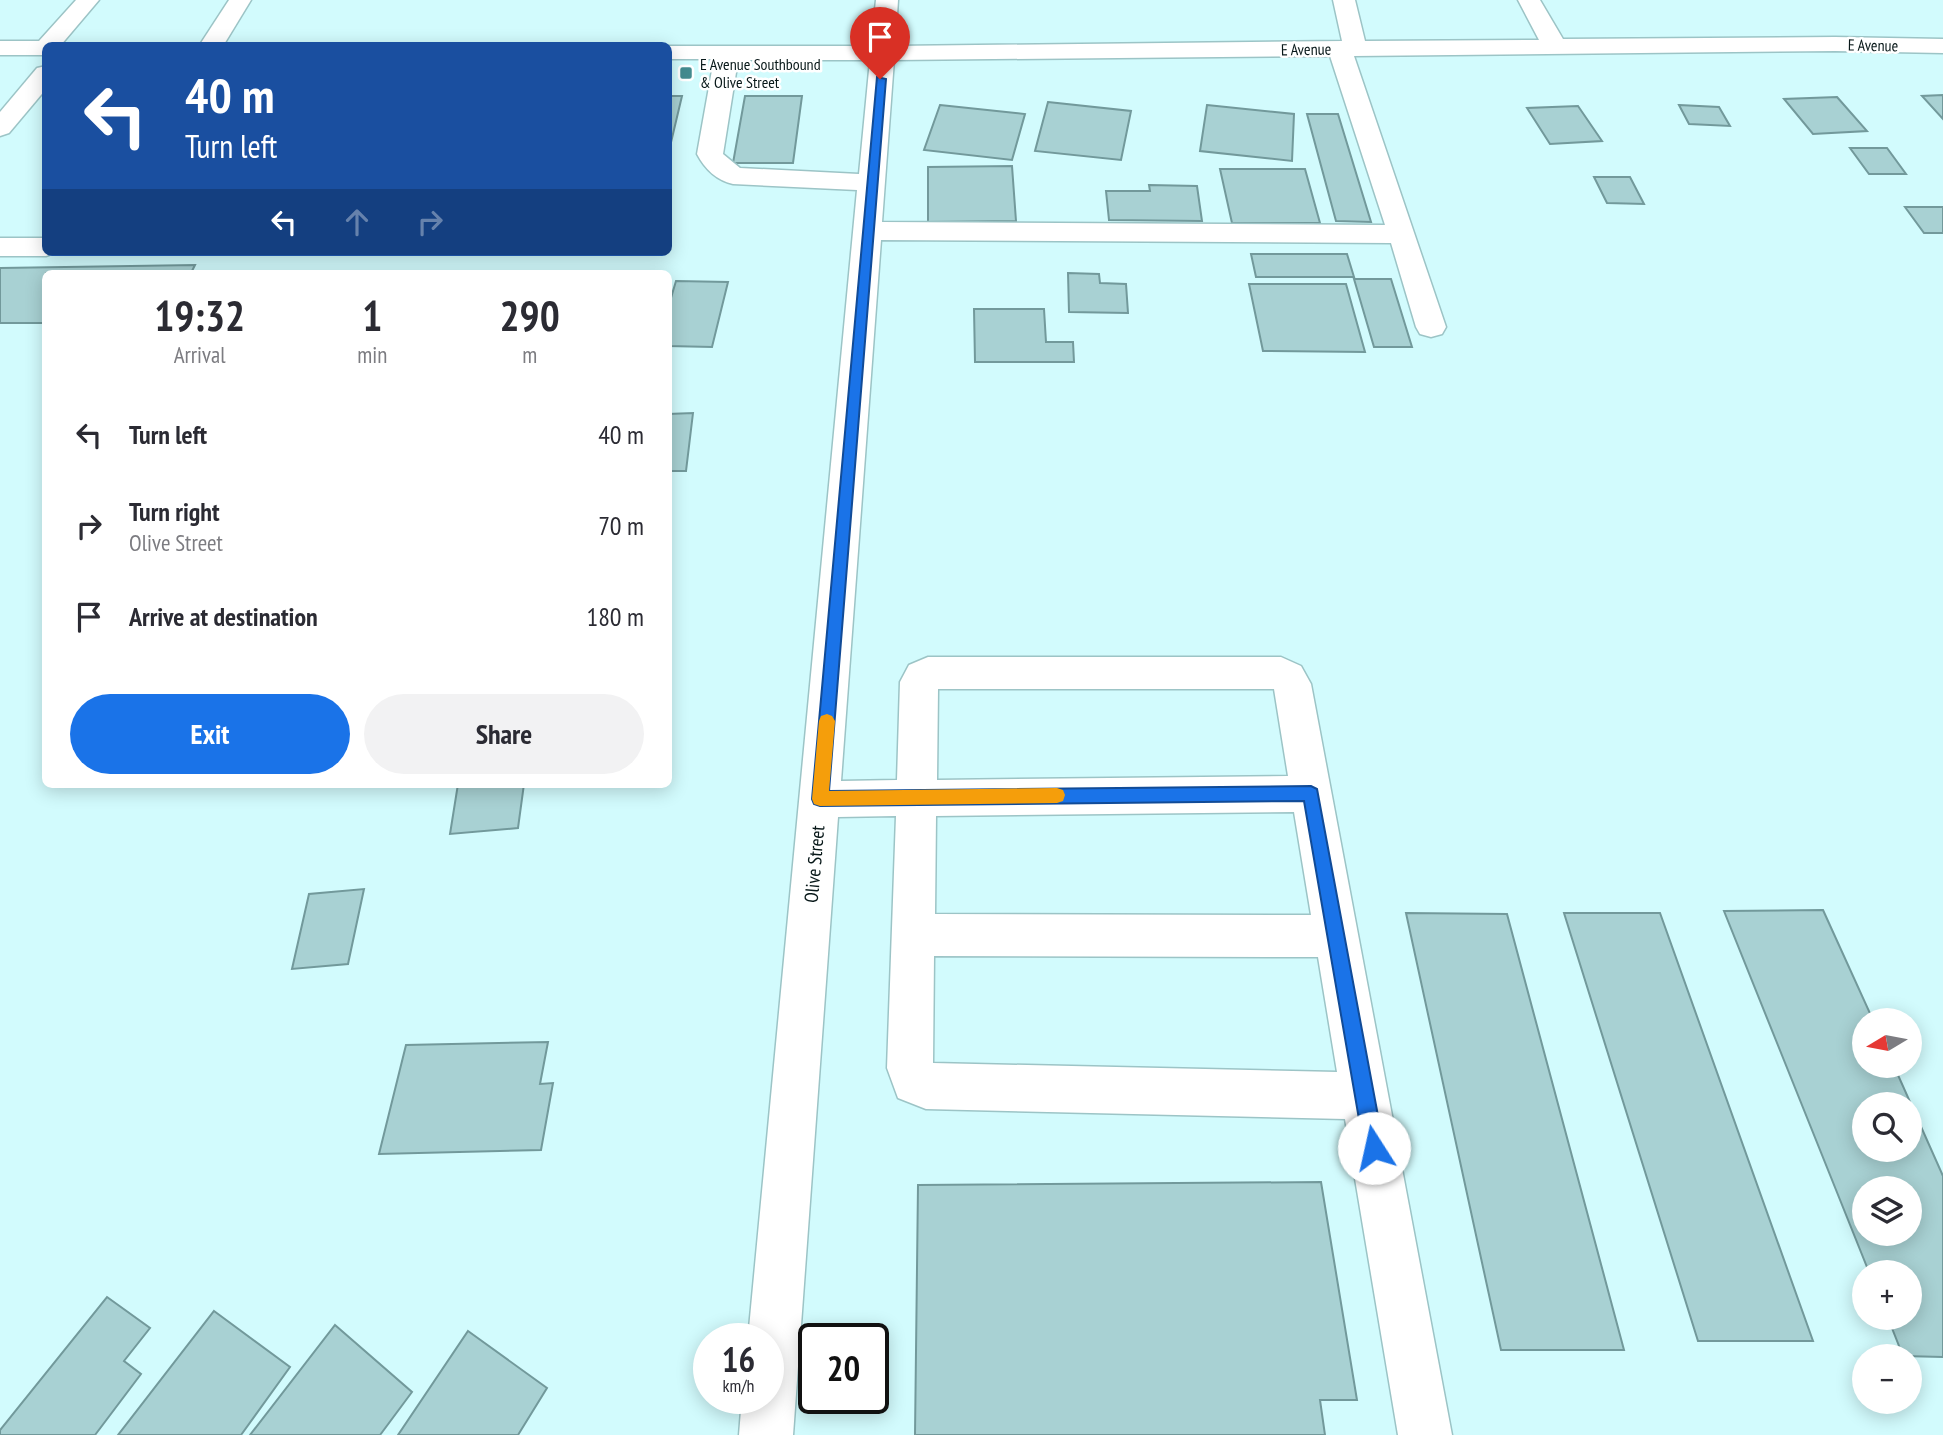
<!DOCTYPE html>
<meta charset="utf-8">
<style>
body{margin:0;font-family:"PT Sans Narrow",sans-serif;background:#f2f2f3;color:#2b2b33;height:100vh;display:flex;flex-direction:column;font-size:26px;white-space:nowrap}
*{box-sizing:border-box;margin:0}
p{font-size:23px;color:#7c7c81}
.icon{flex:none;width:38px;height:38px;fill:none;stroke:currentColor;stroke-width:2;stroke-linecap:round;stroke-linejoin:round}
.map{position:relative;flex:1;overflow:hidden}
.side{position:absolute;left:42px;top:270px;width:630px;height:518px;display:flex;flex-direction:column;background:#fff;border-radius:10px;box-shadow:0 4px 18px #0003}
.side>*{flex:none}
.banner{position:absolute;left:42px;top:42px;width:630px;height:214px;border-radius:10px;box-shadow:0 4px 18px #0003;background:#1a4fa0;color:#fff;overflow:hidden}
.needle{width:46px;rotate:260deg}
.tools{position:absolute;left:1852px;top:1008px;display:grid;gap:14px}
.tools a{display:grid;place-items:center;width:70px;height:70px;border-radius:50%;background:#fff;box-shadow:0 4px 18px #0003;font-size:35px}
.speed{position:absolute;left:693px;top:1323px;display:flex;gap:14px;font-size:35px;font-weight:700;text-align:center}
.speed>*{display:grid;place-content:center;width:91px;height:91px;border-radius:50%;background:#fff;box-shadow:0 4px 18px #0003;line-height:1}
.speed small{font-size:18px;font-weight:400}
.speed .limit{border:4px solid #111;border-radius:10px;background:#fff;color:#111}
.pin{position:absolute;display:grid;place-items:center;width:60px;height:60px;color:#fff;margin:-72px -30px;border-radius:50% 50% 50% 0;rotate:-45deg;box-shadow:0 0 7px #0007}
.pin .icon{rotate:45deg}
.me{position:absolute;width:77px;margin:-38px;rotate:350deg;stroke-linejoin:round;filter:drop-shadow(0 0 5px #0008)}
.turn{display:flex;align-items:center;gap:24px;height:147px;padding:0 28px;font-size:32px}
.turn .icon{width:91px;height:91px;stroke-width:2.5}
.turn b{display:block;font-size:49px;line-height:60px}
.lanes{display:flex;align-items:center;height:66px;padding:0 28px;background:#0003;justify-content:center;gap:35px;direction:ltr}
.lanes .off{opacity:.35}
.eta{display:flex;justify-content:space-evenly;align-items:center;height:119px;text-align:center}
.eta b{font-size:42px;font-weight:700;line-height:49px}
.button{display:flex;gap:14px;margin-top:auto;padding:14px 28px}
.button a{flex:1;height:80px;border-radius:42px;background:#1a73e8;color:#fff;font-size:28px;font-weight:700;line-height:80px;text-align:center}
.button a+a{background:#f2f2f3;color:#2b2b33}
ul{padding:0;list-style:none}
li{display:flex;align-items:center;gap:21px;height:91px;padding:0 28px}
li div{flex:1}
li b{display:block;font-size:26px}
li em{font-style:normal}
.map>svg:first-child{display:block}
.building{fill:#a8d1d3;stroke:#72999b;stroke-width:2;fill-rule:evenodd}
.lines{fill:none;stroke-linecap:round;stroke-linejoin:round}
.minor-casing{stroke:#9cc4c6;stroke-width:3}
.minor{fill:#fff;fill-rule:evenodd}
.route{fill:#1a73e8;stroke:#114b97;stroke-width:2}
.slow{fill:#f59e0b}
.poi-dot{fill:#438b8f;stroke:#fff;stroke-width:2.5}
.labels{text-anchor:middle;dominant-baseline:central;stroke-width:5;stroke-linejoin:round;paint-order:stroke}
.far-street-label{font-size:16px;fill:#081819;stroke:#fff}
.far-poi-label{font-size:16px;fill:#081819;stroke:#fff;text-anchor:start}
.street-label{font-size:19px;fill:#081819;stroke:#fff}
</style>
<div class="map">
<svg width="1943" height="1435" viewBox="0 0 1943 1435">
<rect width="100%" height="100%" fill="#d2fbfd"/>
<g class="building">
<path d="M1943 95V119L1922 96Z"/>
<path d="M668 96H682L668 155Z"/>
<path d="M745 96H802L793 163H733Z"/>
<path d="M1837 97 1867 131 1813 134 1784 99Z"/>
<path d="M1048 102 1131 111 1121 160 1035 151Z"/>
<path d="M940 105 1025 114 1012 160 924 150Z"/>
<path d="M1207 105 1294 114 1292 161 1200 151Z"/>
<path d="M1679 105 1719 107 1730 126 1689 124Z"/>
<path d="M1578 106 1602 141 1550 144 1527 108Z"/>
<path d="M1307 114H1338L1371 222 1336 221Z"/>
<path d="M1850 148H1887L1906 174H1869Z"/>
<path d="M1012 166 1016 221 928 222V167Z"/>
<path d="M1220 169H1305L1320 223H1232Z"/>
<path d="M1594 177H1630L1644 204 1607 203Z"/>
<path d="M1149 185 1197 186 1202 221 1109 220 1106 191H1150Z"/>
<path d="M1905 207H1943V233H1924Z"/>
<path d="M1251 254H1347L1354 277H1256Z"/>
<path d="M195 265 191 273H46V323H0V268Z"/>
<path d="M1068 273 1099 274 1100 283 1126 284 1128 313 1069 312Z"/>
<path d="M1354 279H1391L1412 347H1374Z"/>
<path d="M676 281 728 282 712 347 668 346V308Z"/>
<path d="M1249 284H1346L1365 352 1263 351Z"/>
<path d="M974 309H1044L1046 342H1073L1074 362H975Z"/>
<path d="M693 413 686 471H668V414Z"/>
<path d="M458 784H524L518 828 450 834Z"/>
<path d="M364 889 348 964 292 969 309 894Z"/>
<path d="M1823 910 1873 1020H1864V1066H1894L1943 1176V1357L1903 1356 1888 1318H1909V1272H1869L1724 911ZM1864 1104H1909V1150H1864ZM1864 1188H1909V1234H1864Z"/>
<path d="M1406 913 1507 914 1624 1350H1501Z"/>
<path d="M1564 913H1660L1813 1341H1698Z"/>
<path d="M548 1042 540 1084 553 1083 541 1150 379 1154 406 1045Z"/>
<path d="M1321 1182 1357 1400H1320L1325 1435H915L918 1185Z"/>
<path d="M107 1297 150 1328 124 1361 141 1374 95 1435H0V1430Z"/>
<path d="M214 1311 290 1367 241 1435H118Z"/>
<path d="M335 1325 412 1392 380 1435H250Z"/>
<path d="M468 1331 547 1388 518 1435H398Z"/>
</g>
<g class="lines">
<defs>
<g id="minor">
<path d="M76 0H99L60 46H46V55H0V41H39Z"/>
<path d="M229 0H251L223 46H199Z"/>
<path d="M876 0H898L895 46 1342 41 1333 0H1355L1365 41 1539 40 1518 0H1540L1563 39 1835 37 1943 39V53L1835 51 1354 56 1446 327 1442 334 1431 337 1420 334 1416 327 1391 243 881 240 841 781 897 780 900 682 909 665 928 657H1281L1301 666 1311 684 1452 1435H1398L1345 1119 926 1109 898 1098 887 1068 896 816 838 817 793 1435H739L742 1398H768V1339H748L857 190 733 184C716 180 705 169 697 154L714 59H668V46H665H871ZM1330 56 1385 225 882 222 894 60ZM738 60H870L859 174 740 168 723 154ZM938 689H1274L1288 776 937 780ZM1294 812 1311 915 935 914 936 816ZM934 956 1318 957 1337 1072 933 1063Z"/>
<path d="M46 66V89L9 133 0 136V112L37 68Z"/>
<path d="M0 238H46V252H57L46 256H0Z"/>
</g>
</defs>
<use href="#minor" class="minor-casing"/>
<use href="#minor" class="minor"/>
</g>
<path class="route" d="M877 77 886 79 829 791 1311 786 1317 789 1384 1148 1381 1155 1374 1158 1367 1155 1364 1148 1304 801 820 806 814 804 812 799Z"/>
<path class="slow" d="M827 714 832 716 835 721 829 791 1057 788 1063 790 1065 795 1063 801 1057 803 820 806 814 804 812 799 819 721 821 716Z"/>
<rect class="poi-dot" x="679" y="66" width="14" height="14" rx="3.5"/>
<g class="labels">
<g class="far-street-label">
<text transform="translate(1873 45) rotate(1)">E Avenue</text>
<text transform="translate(1306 49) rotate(-1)">E Avenue</text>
</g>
<g class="far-poi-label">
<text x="700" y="64">E Avenue Southbound<tspan x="700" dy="18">&amp; Olive Street</tspan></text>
</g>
<g class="street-label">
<text transform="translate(814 864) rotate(-85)">Olive Street</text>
</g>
</g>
</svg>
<div class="tools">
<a><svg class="needle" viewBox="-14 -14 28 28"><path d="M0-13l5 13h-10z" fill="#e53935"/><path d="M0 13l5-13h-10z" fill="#7c7c81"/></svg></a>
<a><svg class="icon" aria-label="search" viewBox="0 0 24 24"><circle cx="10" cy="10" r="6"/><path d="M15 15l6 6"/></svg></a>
<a><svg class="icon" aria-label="layers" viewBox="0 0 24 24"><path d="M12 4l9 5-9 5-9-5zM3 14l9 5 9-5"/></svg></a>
<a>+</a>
<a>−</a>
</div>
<div class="speed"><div>16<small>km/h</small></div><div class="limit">20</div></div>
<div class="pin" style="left:880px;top:79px;background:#d93025"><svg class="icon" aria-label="arrive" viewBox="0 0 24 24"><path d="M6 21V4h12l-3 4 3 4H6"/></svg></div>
<svg class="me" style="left:1374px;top:1148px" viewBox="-20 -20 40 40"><circle r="19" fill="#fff"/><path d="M0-13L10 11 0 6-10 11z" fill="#1a73e8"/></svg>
<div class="banner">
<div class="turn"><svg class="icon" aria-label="left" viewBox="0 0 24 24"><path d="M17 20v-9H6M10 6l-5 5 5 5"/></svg><div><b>40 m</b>Turn left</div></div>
<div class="lanes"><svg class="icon" aria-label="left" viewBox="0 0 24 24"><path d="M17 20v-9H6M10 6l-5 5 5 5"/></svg><svg class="icon off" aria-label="ahead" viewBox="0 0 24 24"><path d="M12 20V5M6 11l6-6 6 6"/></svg><svg class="icon off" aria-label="right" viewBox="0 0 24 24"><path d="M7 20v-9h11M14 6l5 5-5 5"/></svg></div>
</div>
<section class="side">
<div class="eta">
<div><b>19:32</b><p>Arrival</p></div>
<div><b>1</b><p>min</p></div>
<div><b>290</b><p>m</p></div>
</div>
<ul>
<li><svg class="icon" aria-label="left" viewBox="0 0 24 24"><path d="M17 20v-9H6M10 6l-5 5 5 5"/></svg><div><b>Turn left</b></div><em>40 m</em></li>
<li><svg class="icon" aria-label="right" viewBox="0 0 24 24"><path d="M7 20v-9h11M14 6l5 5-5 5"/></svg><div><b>Turn right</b><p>Olive Street</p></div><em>70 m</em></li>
<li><svg class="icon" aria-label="arrive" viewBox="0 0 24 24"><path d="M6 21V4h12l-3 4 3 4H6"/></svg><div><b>Arrive at destination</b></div><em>180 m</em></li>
</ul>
<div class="button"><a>Exit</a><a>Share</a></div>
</section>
</div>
